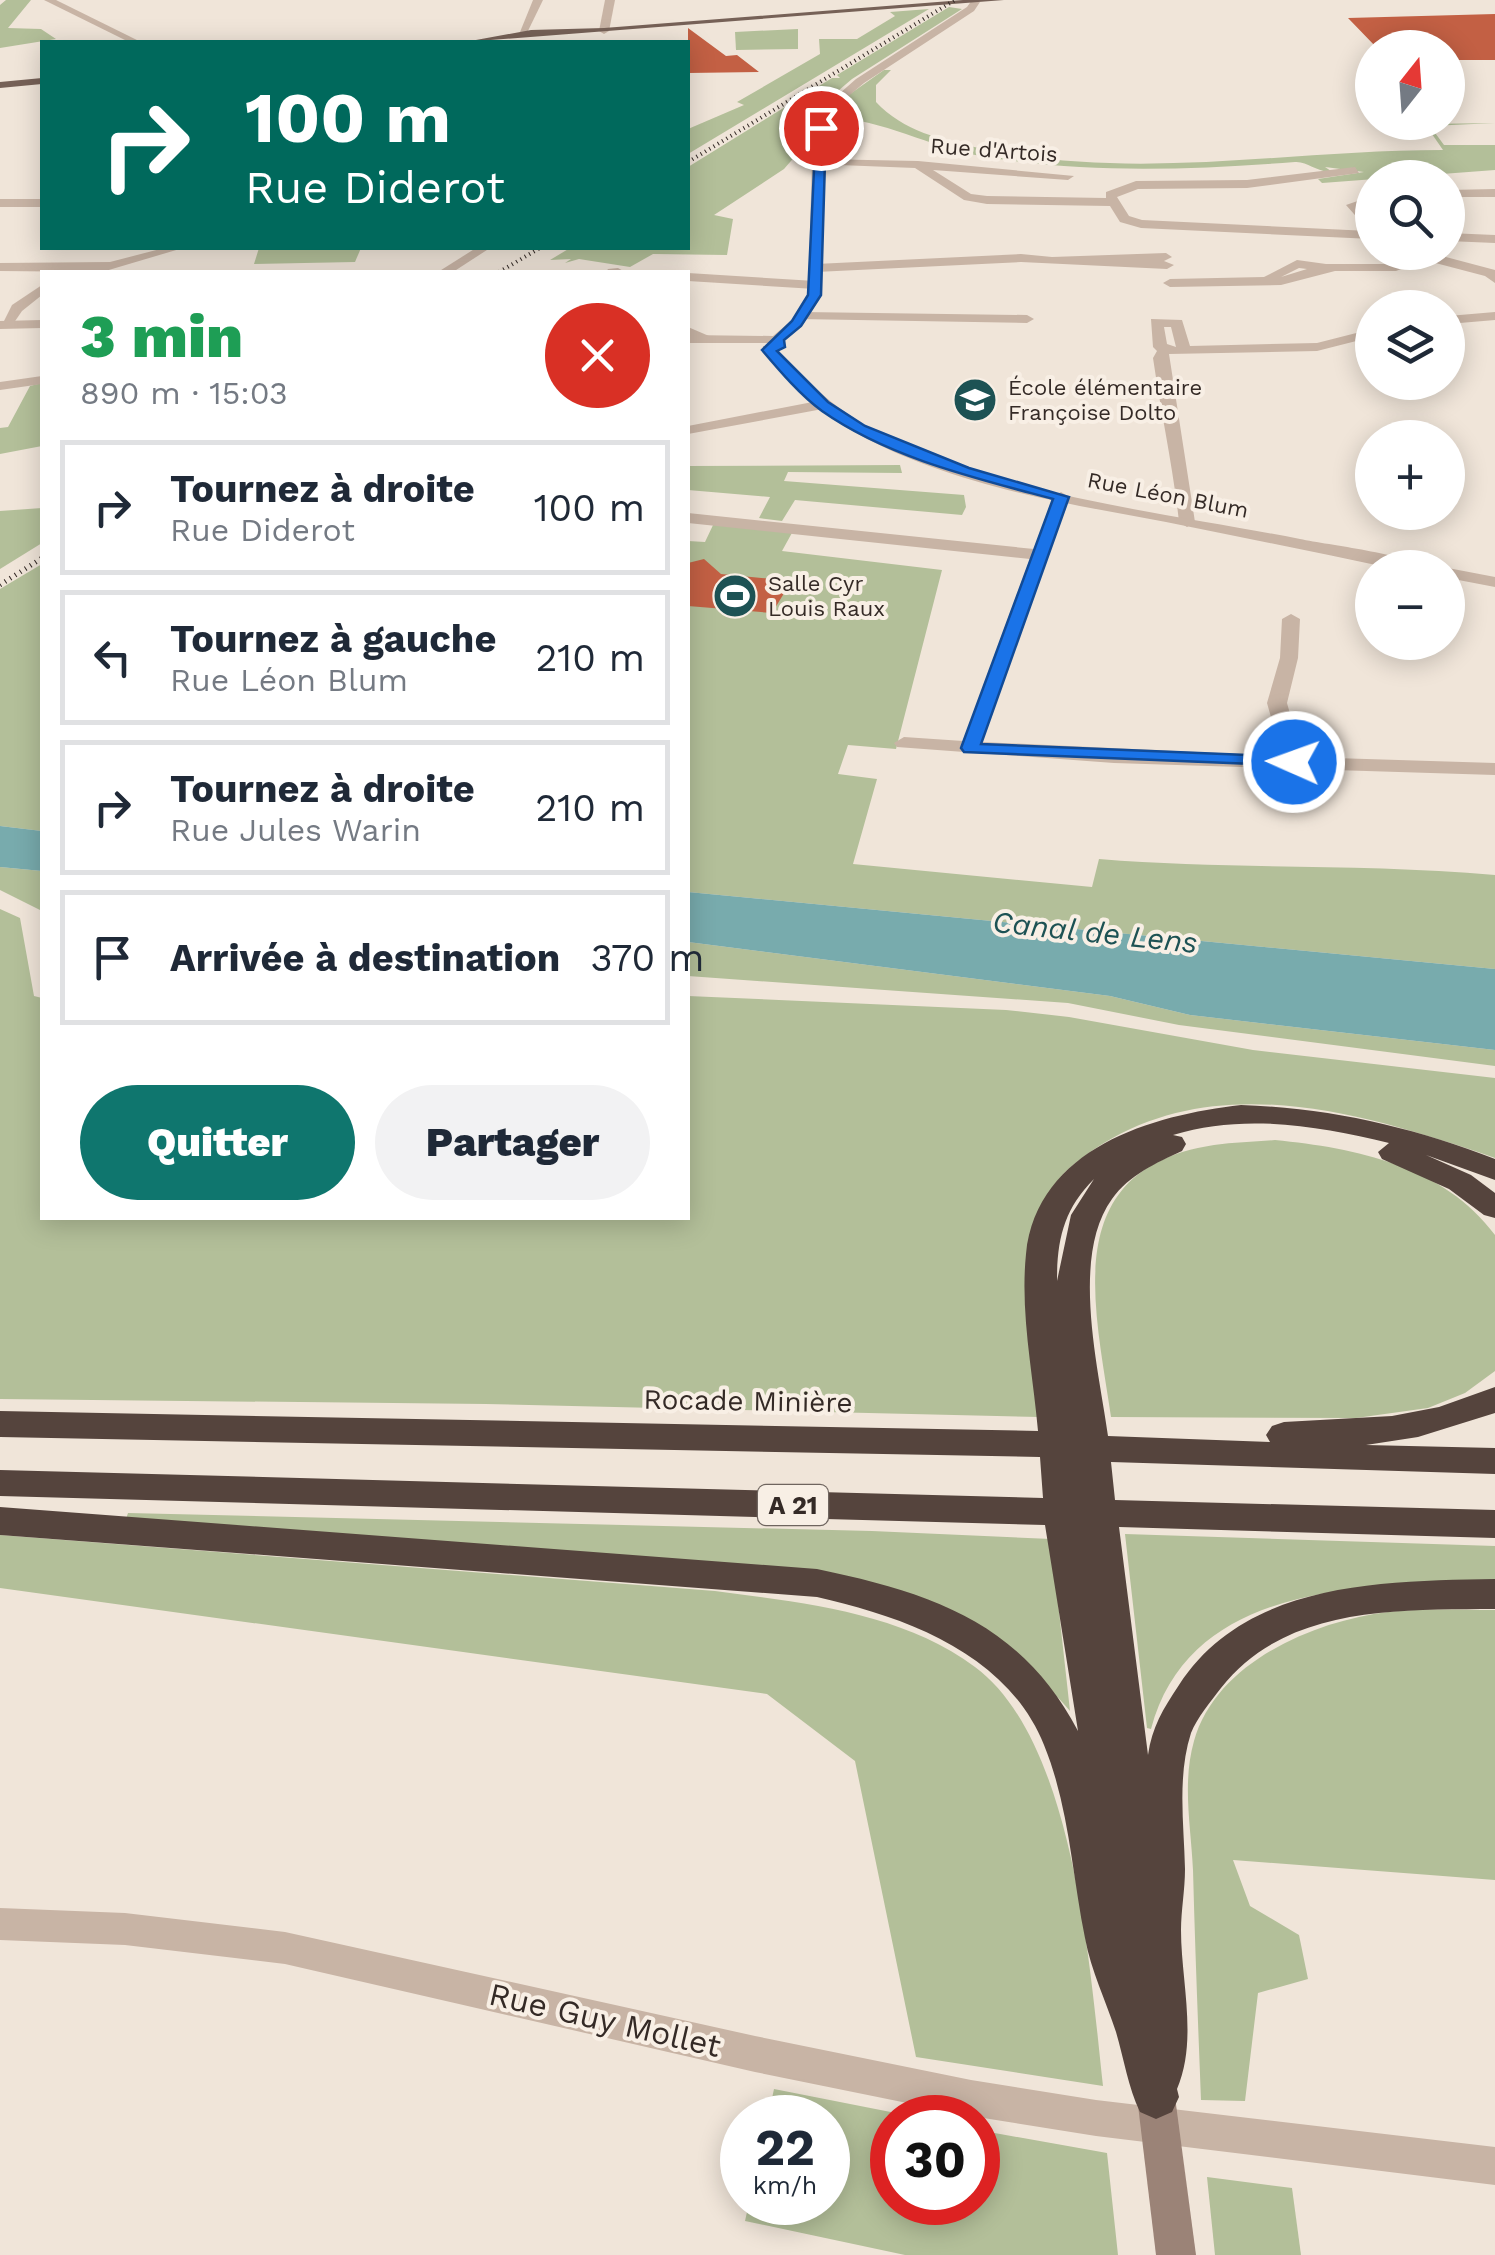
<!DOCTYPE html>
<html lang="fr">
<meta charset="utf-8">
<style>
body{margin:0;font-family:"Work Sans",sans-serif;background:#f2f2f3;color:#1f2937;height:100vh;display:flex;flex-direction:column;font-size:38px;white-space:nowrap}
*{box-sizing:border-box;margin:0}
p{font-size:32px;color:#747a83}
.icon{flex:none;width:55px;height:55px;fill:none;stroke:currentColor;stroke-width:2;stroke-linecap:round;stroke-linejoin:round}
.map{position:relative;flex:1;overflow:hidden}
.details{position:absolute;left:40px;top:270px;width:650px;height:950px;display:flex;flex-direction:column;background:#fff;border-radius:0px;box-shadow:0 5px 25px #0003}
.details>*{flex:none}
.top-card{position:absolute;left:40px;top:40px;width:650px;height:210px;border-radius:0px;box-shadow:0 5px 25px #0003;background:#00695c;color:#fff;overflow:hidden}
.needle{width:65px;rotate:17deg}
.fabs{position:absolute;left:1355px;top:30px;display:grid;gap:20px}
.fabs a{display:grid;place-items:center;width:110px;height:110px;border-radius:50%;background:#fff;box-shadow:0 5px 25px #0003;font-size:50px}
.speed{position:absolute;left:720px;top:2095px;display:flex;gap:20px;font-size:50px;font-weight:700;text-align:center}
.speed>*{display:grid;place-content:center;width:130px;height:130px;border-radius:50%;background:#fff;box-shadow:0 5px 25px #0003;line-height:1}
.speed small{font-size:25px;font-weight:400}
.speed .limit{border:15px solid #d22;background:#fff;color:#111}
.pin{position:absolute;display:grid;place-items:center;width:85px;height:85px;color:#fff;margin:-42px;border:5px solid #fff;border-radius:50%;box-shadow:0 2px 10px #0007}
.me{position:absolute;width:110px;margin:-55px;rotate:272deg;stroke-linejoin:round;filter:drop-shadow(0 0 8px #0008)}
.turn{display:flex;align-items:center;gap:35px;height:210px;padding:0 40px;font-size:45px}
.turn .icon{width:130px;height:130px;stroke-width:2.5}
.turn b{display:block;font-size:70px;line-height:85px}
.round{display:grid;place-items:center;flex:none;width:105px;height:105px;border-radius:52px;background:#f2f2f3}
.overview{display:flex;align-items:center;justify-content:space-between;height:170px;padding:0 40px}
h1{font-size:60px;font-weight:800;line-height:75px;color:#1e9e55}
.cta{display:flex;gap:20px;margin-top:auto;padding:20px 40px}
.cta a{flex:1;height:115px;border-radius:60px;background:#0f766e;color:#fff;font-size:40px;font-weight:800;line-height:115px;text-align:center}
.cta a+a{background:#f2f2f3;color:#1f2937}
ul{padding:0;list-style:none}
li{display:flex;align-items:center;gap:30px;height:135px;margin:0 20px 15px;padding:0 20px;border:5px solid #e0e1e3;border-radius:0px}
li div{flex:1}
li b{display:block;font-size:38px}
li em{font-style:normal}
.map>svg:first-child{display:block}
.green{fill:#b3bf99}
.water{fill:#78abad}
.building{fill:#c36044}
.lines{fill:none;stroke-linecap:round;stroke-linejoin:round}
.minor{fill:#c8b4a5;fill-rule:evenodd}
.tertiary{fill:#c8b4a5;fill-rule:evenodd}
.secondary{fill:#9b8377;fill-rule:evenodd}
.primary{fill:#766157;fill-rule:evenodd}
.motorway{fill:#55443d;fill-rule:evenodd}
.rail-far1{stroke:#342a26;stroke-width:4;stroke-dasharray:1 4;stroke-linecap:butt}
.rail{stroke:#342a26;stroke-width:5;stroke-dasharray:1 5;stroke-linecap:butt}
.route{fill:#1a73e8;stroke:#114b97;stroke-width:2.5}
.labels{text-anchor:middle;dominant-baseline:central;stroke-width:8;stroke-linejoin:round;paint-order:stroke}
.far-street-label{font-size:22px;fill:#342a26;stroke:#f8efe5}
.far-poi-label{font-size:22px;fill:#342a26;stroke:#f8efe5;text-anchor:start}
.shield{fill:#f8efe5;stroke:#6f655f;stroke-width:2.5}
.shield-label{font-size:25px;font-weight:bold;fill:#342a26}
.street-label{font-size:28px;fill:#342a26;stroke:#f8efe5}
.water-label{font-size:30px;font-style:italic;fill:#1d5254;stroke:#f8efe5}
.near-street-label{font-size:32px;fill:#342a26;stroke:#f8efe5}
</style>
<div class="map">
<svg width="1495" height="2255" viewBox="0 0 1495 2255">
<rect width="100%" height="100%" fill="#f0e5d9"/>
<g class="green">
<path d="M6 0H31L8 28 41 29 56 39 0 48V5Z"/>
<path d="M949 7 962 9 852 79 825 102 810 139 784 169 714 215 733 219 727 255 653 254 630 267 579 259 565 263 571 259 550 260 570 248H688V167L832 78H840L837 75Z"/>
<path d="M929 9 688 154V129L744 105 737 102 820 54 819 39H857L895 16 890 12Z"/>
<path d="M798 29V49L736 50 735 32Z"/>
<path d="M884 70H891L876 85V102C903 131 942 140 979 148 1137 182 1285 150 1443 150L1425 124 1495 123 1430 126 1444 145H1495V170L1322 183 1318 179 1364 172 1325 167 1331 171C1317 173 1308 161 1295 162 1188 170 1086 174 980 156 930 147 882 119 832 118L840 101Z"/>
<path d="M259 248H361L355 262 254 264Z"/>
<path d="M42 383V446L0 454V428L8 427 30 386Z"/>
<path d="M900 465 902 473 788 472 784 481 964 495 966 507 962 515 795 500 782 521 759 518 770 497 688 490V466Z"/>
<path d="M42 508V543L0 569V511Z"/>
<path d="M714 523 793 531 782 551 942 570 896 749 848 745 838 774 877 779 853 864 1092 887 1099 859C1231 870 1363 863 1495 875V969L688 892V541L705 542Z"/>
<path d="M42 564V831L0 826V589Z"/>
<path d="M0 867 42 871V911L0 890Z"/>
<path d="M0 909 20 918 34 996 42 998V1218H688V996L1006 1010 1069 1017 1253 1050 1495 1078V1158C1372 1116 1225 1069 1104 1143 1085 1155 1058 1173 1049 1195 1044 1209 1047 1233 1047 1248 1044 1304 1042 1360 1039 1417L486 1404 0 1399Z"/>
<path d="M688 942 1110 996 1190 1015 1495 1050V1066L1179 1025 1068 1003 688 976Z"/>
<path d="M1275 1140C1356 1148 1444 1166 1495 1235V1371L1465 1393 1428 1408 1356 1418 1111 1417C1095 1306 1057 1169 1214 1145 1234 1142 1255 1142 1275 1140Z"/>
<path d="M128 1513 872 1531 1051 1539 1070 1711C999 1630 930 1593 825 1572L126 1519Z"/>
<path d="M1125 1534 1495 1546V1583C1373 1585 1191 1579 1151 1729L1147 1728Z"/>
<path d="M0 1535 715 1591C803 1603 901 1612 975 1667 1075 1741 1090 1970 1103 2086L916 2057 855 1761 767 1694 0 1588Z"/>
<path d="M1495 1610V1880L1233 1860 1250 1906 1299 1935 1308 1979 1258 1993 1245 2101 1201 2100C1198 2023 1195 1947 1193 1870 1191 1827 1182 1783 1194 1741 1216 1662 1314 1621 1388 1612 1423 1608 1460 1610 1495 1610Z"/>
<path d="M774 2089 916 2117 892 2118V2202H978V2130L1107 2153 1118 2255H905L745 2221 749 2203 828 2202V2118L768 2117Z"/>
<path d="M1207 2177 1292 2188 1301 2255H1215Z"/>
</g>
<g class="water">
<path d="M0 826 42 831V871L0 867Z"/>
<path d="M688 892 1495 969V1050L1190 1015 1110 996 688 942Z"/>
</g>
<g class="building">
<path d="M1495 14V60H1448V48H1377L1348 18Z"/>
<path d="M688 28 726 56 737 55 759 72 688 73Z"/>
<path d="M704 559 721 574 772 579 786 590 772 613 688 606V563Z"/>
</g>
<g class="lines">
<g class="minor">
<path d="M44 0H56L141 42H129Z"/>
<path d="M533 0H543L526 35 518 37Z"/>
<path d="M605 0H615L609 31 604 34 599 31Z"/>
<path d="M818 159 918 161 1074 176 1068 180 933 170 971 194 987 196 1106 198V192L1136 181 1247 180 1355 167 1359 173 1247 188 1138 189 1117 197 1129 216 1142 220 1369 231 1346 205 1372 196V204L1360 207 1372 221V239L1141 228 1120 222 1110 206 987 204 964 200 915 168 814 164Z"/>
<path d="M1495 189V197H1448V190Z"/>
<rect x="0" y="199" width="42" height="8"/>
<path d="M1448 233 1495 235V243L1448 241Z"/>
<path d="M164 248H183L102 272 0 271V263L110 262Z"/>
<path d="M1404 252H1427L1495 270V283L1485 276 1424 260 1396 271H1335L1281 285 1170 287 1163 283 1170 279 1264 277 1297 260 1326 264H1384L1412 256ZM1299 268 1307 269 1281 277Z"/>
<path d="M1166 253 1172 257 1164 261 1174 265 1167 269 1021 262 816 272 809 268 816 264 1021 254 1052 257Z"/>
<path d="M618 268 625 272H606L608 269Z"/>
<path d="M688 273 815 281 822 285 815 289 688 281Z"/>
<path d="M42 285V295L22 311 11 327H1L12 305Z"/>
<path d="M803 312 1027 315 1034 319 1027 323 798 319V313Z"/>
<path d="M1495 312V320L1448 324V316Z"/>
<path d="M1151 319 1182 320 1190 346 1317 343 1372 329V337L1317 351 1169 354 1195 522 1187 527 1179 522C1173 466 1161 413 1153 358L1157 351 1153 347ZM1164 327H1171L1176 347 1167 344Z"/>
<path d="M688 327 709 336 711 339 704 343 688 336Z"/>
<path d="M42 376V384L0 390V382Z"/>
<path d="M823 400 831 405 828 408 688 434V426Z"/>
<path d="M1061 492 1069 497 982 742 1282 756 1267 703 1280 658 1282 619 1291 614 1300 619 1298 658 1287 703 1302 757 1495 763V775L1114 763 897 747 894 743 904 737 963 741 1030 559 688 523V513L1034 549 1053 497Z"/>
<path d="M0 1908 125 1913 285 1932 755 2036 971 2080 1096 2100 1495 2147V2185L1096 2136 971 2116 755 2072 285 1964 125 1945 0 1940Z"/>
</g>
<g class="tertiary">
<path d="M972 0 980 2 974 11 864 83 832 110 824 162 822 295 802 326 781 343H688V335L773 336 792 320 808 295 812 162 822 109 856 79 967 7Z"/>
<path d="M476 248H490L453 272H438Z"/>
<path d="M42 320V328L0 329V321Z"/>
<path d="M763 346H773C798 373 822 397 852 417 961 491 1170 513 1300 539 1329 545 1406 554 1426 568H1390C1315 552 1241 537 1166 522 1058 502 944 484 847 428 814 408 789 380 763 352Z"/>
<path d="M1448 568 1495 577V587L1448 578Z"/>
</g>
<path class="secondary" d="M1156 2079 1170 2084 1175 2097 1196 2255H1156L1137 2097 1142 2084Z"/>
<g class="primary">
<path d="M963 0H1004L465 42 531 30 604 28Z"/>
<path d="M42 78V84L0 88V82Z"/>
</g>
<path class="motorway" d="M1241 1105C1330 1108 1412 1127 1495 1159V1180L1426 1155 1471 1175 1495 1193V1218L1484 1215 1449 1189 1382 1159 1378 1152 1389 1143C1319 1126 1244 1113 1173 1135L1182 1137 1186 1144 1182 1151C1156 1163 1129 1175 1112 1199 1070 1257 1099 1370 1108 1436L1270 1442 1266 1435 1272 1426 1284 1422 1392 1416 1439 1407 1495 1387V1413L1418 1437 1366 1445 1495 1448V1474L1111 1462 1115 1500 1495 1510V1538L1119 1527 1148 1755C1152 1727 1163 1709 1179 1685 1246 1581 1384 1581 1495 1579V1609C1399 1610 1286 1605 1221 1688 1211 1701 1197 1718 1191 1733 1177 1777 1184 1824 1185 1869 1185 1890 1181 1910 1181 1930 1181 1981 1198 2040 1177 2089L1179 2097 1172 2112 1156 2119 1140 2112C1128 2087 1124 2059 1116 2032 1106 2001 1091 1971 1085 1938 1072 1874 1069 1806 1044 1745 1007 1653 905 1617 817 1597L0 1535V1507L817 1569C931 1593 1021 1622 1078 1731L1045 1525 0 1496V1470L1043 1498 1040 1457 0 1437V1411L1038 1431C1033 1373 1020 1313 1026 1254 1037 1148 1152 1115 1241 1105ZM1094 1179 1071 1215 1057 1281C1057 1239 1064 1209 1094 1179Z"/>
<g class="rail-far1">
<path d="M688 162 955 0"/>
<path d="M499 272 540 248"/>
</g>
<path class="rail" d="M0 585 42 558"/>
</g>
<path class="route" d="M821 125 826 128 821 295 801 326 784 340 785 347 777 351 828 402 865 426 969 468 1069 497 981 744 1294 757 1300 759V766L964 752 961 748 1053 499C975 478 889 458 822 411 800 395 779 370 762 350L792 321 808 295 816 128Z"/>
<defs>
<symbol id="school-disc" viewBox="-11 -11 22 22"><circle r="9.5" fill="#1d5254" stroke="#f8efe5"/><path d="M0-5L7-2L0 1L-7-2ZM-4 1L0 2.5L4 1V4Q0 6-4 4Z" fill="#fff"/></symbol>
<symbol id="stadium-disc" viewBox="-11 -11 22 22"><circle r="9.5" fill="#1d5254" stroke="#f8efe5"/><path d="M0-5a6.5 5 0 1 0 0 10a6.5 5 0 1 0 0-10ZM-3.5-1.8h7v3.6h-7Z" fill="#fff"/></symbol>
</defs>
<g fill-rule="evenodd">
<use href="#school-disc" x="950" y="375" width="50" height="50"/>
<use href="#stadium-disc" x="710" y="571" width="50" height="50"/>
</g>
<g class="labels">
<g class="far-street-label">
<text transform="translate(994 150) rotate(4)">Rue d'Artois</text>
<text transform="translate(1168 495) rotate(11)">Rue Léon Blum</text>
</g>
<g class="far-poi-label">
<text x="1008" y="387">École élémentaire<tspan x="1008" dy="25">Françoise Dolto</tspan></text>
<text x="768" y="583">Salle Cyr<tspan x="768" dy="25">Louis Raux</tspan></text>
</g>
<rect class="shield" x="758" y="1485" width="70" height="40" rx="8"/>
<g class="shield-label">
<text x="793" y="1505">A 21</text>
</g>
<g class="street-label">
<text transform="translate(748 1401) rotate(1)">Rocade Minière</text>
</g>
<g class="water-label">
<text transform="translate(1095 932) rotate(6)">Canal de Lens</text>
</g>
<g class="near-street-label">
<text transform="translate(605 2020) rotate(13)">Rue Guy Mollet</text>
</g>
</g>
</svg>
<div class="fabs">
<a><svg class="needle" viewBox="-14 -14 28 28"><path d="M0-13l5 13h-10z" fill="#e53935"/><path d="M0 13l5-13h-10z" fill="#747a83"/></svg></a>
<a><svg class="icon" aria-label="search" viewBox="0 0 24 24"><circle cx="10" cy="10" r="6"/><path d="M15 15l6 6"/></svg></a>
<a><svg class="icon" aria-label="layers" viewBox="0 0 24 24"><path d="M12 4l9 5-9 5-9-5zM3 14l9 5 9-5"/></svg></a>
<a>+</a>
<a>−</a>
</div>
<div class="speed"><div>22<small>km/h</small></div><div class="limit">30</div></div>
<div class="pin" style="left:821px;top:128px;background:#d93025"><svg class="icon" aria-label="arrive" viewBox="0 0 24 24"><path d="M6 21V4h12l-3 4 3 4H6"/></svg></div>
<svg class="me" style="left:1294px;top:762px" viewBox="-20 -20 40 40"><circle r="17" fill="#1a73e8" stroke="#fff" stroke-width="3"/><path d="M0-11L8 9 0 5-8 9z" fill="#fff"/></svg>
<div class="top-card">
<div class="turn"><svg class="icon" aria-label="right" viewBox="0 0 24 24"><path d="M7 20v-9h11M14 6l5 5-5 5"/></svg><div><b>100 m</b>Rue Diderot</div></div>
</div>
<section class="details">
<div class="overview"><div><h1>3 min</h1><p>890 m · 15:03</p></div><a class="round" style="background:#d93025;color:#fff"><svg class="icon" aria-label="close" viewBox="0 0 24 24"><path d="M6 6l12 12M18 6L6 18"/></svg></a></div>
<ul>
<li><svg class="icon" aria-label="right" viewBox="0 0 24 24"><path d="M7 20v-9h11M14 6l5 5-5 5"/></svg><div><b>Tournez à droite</b><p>Rue Diderot</p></div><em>100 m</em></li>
<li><svg class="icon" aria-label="left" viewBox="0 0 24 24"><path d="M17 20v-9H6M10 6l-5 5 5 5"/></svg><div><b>Tournez à gauche</b><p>Rue Léon Blum</p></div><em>210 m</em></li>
<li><svg class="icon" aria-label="right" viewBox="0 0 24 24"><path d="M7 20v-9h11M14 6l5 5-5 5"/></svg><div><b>Tournez à droite</b><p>Rue Jules Warin</p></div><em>210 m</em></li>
<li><svg class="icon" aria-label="arrive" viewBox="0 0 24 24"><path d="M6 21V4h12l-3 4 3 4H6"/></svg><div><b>Arrivée à destination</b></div><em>370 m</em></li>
</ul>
<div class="cta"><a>Quitter</a><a>Partager</a></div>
</section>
</div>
